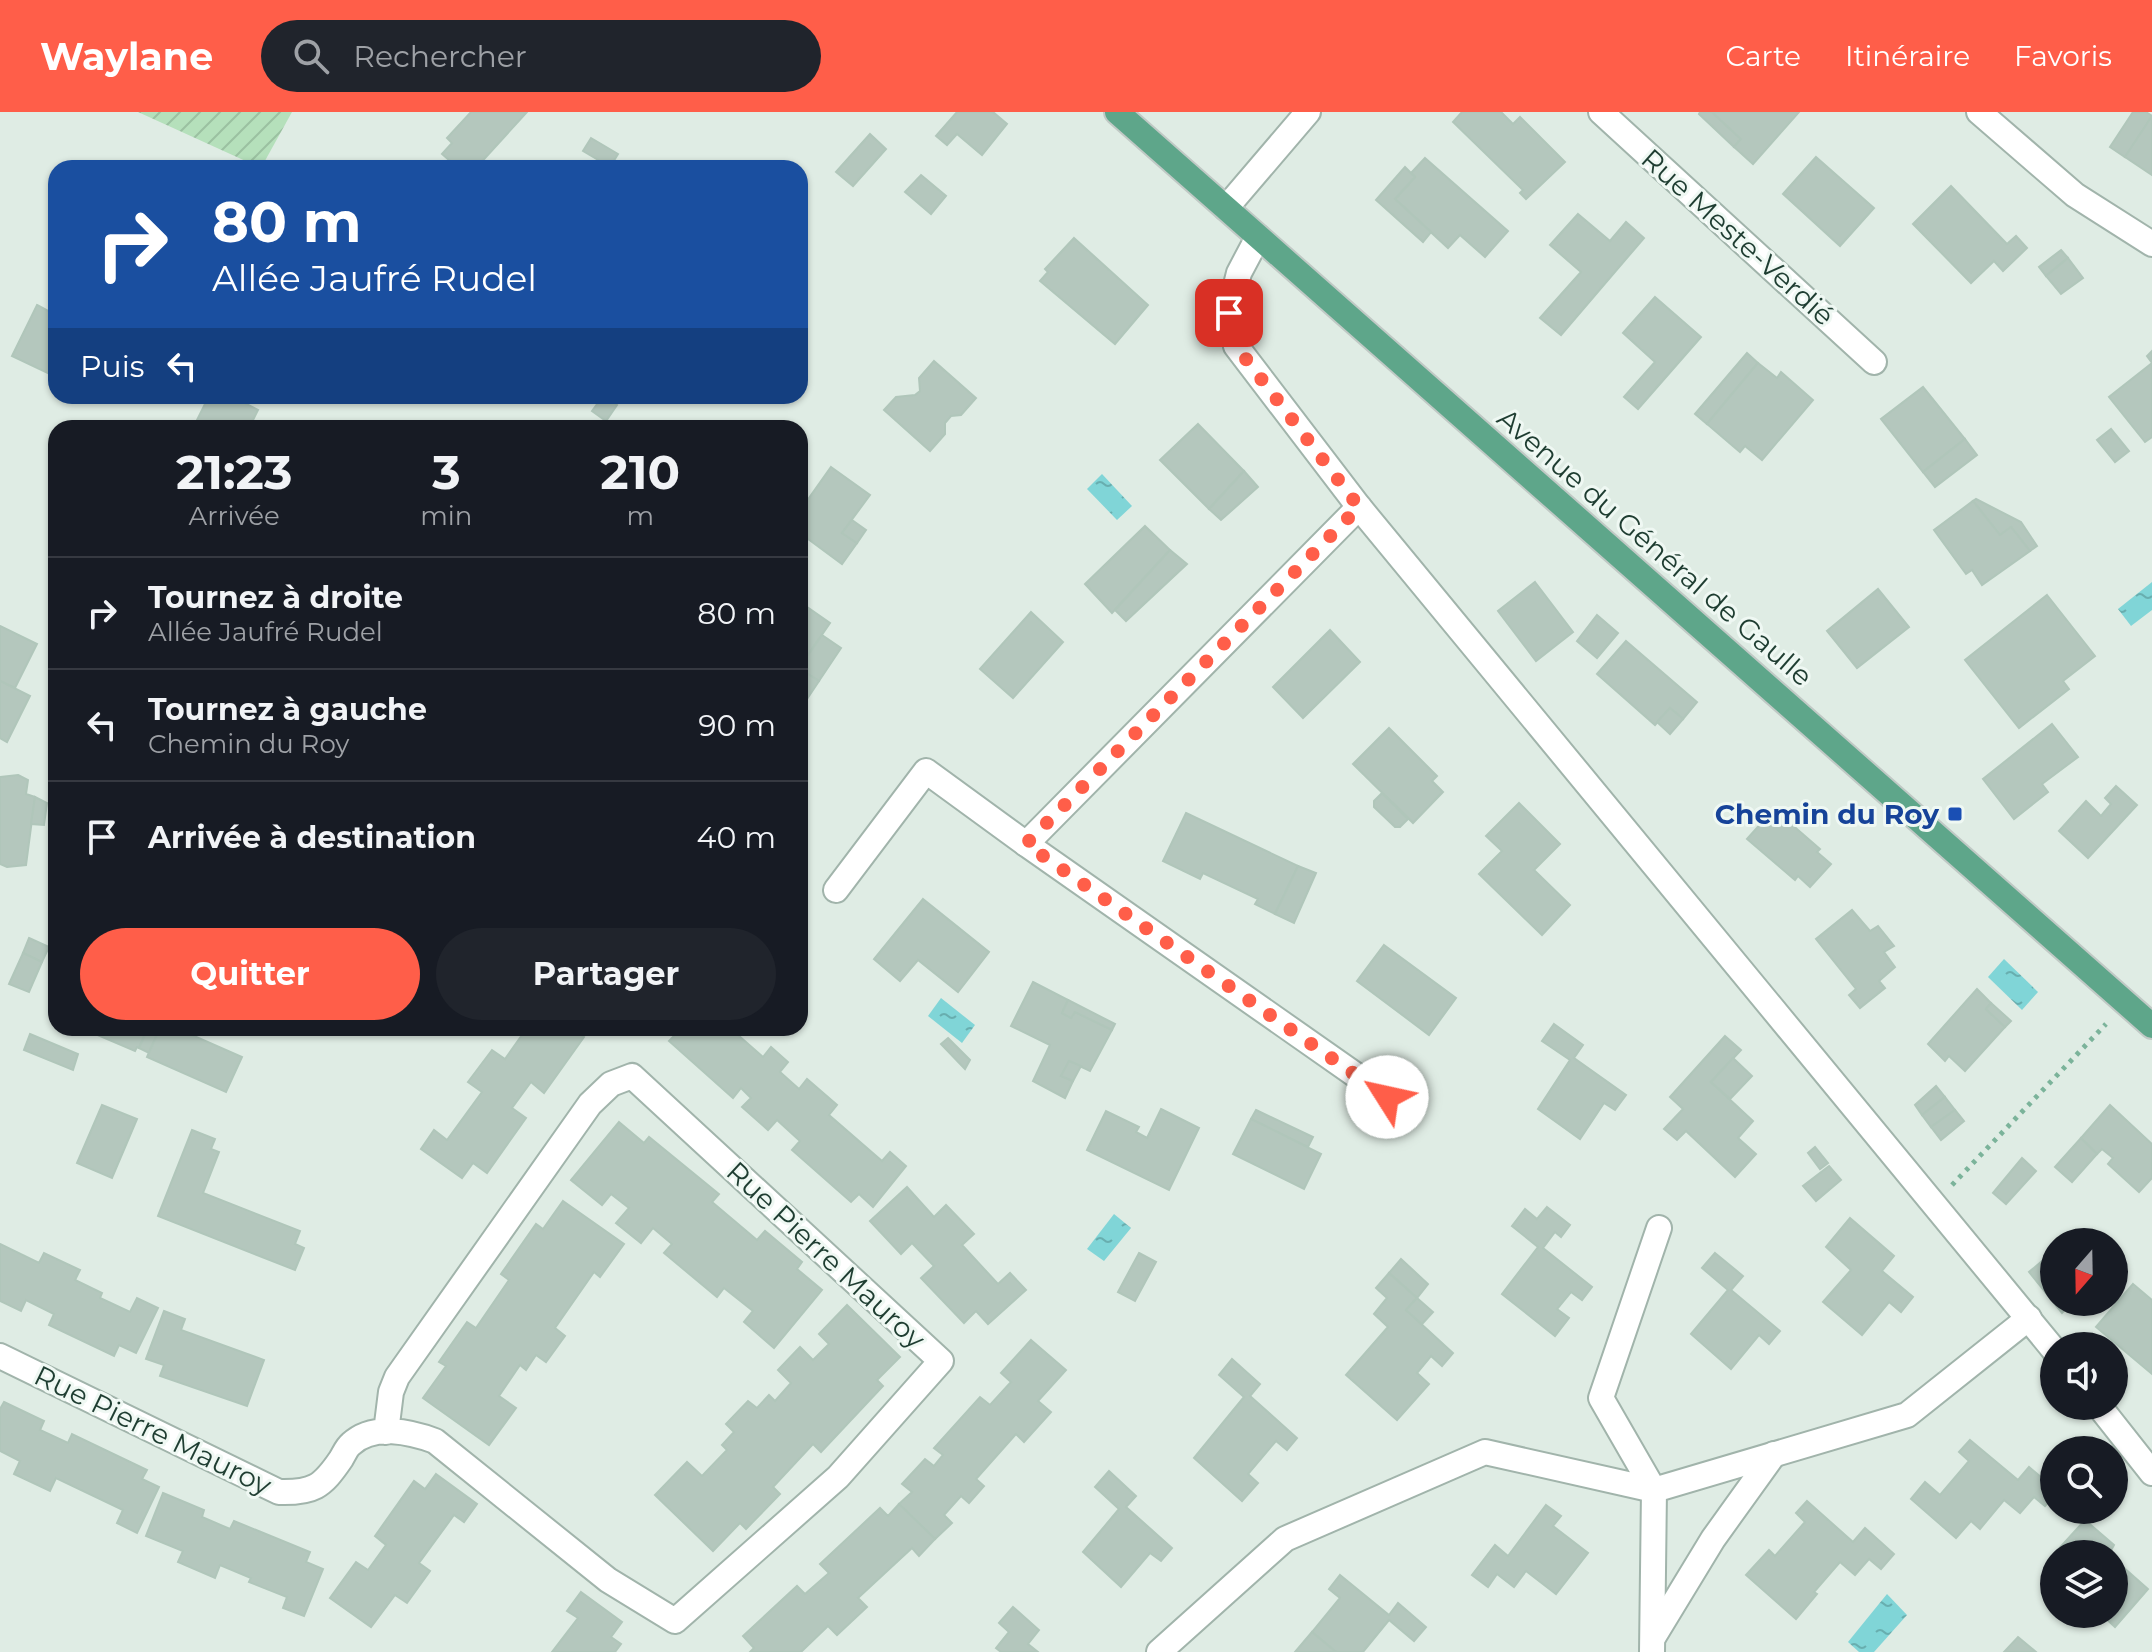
<!DOCTYPE html>
<html lang="fr">
<meta charset="utf-8">
<style>
body{margin:0;font-family:Montserrat,sans-serif;background:#20242c;color:#f1f3f6;height:100vh;display:flex;flex-direction:column;font-size:30px;white-space:nowrap}
*{box-sizing:border-box;margin:0}
p{font-size:26px;color:#9ea1a6}
.icon{flex:none;width:44px;height:44px;fill:none;stroke:currentColor;stroke-width:2;stroke-linecap:round;stroke-linejoin:round}
.map{position:relative;flex:1;overflow:hidden}
.panel{position:absolute;left:48px;top:308px;width:760px;height:616px;display:flex;flex-direction:column;background:#171b24;border-radius:24px;box-shadow:0 2px 6px #0004}
.panel>*{flex:none}
.top-card{position:absolute;left:48px;top:48px;width:760px;height:244px;border-radius:24px;box-shadow:0 2px 6px #0004;background:#1a4fa0;color:#fff;overflow:hidden}
.needle{width:52px;rotate:200deg}
.controls{position:absolute;left:2040px;top:1116px;display:grid;gap:16px}
.controls a{display:grid;place-items:center;width:88px;height:88px;border-radius:50%;background:#171b24;box-shadow:0 2px 6px #0004;font-size:40px}
.pin{position:absolute;display:grid;place-items:center;width:68px;height:68px;color:#fff;margin:-34px;border-radius:16px;box-shadow:0 4px 12px #0006}
.me{position:absolute;width:88px;margin:-44px;rotate:305deg;stroke-linejoin:round;filter:drop-shadow(0 0 6px #0008)}
.turn{display:flex;align-items:center;gap:28px;height:168px;padding:0 32px;font-size:36px}
.turn .icon{width:104px;height:104px;stroke-width:2.5}
.turn b{display:block;font-size:56px;line-height:68px}
.then{display:flex;align-items:center;height:76px;padding:0 32px;background:#0003;gap:16px;font-size:30px}
.eta{display:flex;justify-content:space-evenly;align-items:center;height:136px;text-align:center}
.eta b{font-size:48px;font-weight:700;line-height:56px}
.cta{display:flex;gap:16px;margin-top:auto;padding:16px 32px}
.cta a{flex:1;height:92px;border-radius:48px;background:#ff5e49;color:#fff;font-size:32px;font-weight:700;line-height:92px;text-align:center}
.cta a+a{background:#20242c;color:#f1f3f6}
ul{padding:0;list-style:none}
li{display:flex;align-items:center;gap:24px;height:112px;padding:0 32px;border-top:2px solid #363941}
li div{flex:1}
li b{display:block;font-size:30px}
li em{font-style:normal}
header{display:flex;align-items:center;gap:48px;box-sizing:border-box;height:112px;padding:0 40px;background:#ff5e49;color:#fff}
header strong{font-size:38px}
nav{display:flex;gap:44px;margin-inline-start:auto;font-size:28px}
.search{width:560px;height:72px;background:#20242c;display:flex;align-items:center;gap:20px;box-sizing:border-box;padding:0 28px;border-radius:44px;color:#9ea1a6;font-size:30px}
.map>svg:first-child{display:block}
.garden{fill:url(#garden-furrows)}
.water{fill:url(#water-ripples)}
.building{fill:#b4c7bd;stroke:#b0c6ba;stroke-width:2}
.lines{fill:none;stroke-linecap:round;stroke-linejoin:round}
.minor-casing{stroke:#a1b4ab;stroke-width:28}
.major-casing{stroke:#c0c9c5;stroke-width:28}
.path{stroke:#7bb39a;stroke-width:5;stroke-dasharray:4 6;stroke-linecap:butt}
.minor{stroke:#fff;stroke-width:24}
.major{stroke:#5ea68a;stroke-width:24}
.route{stroke:#ff5e49;stroke-width:14;stroke-dasharray:0 25.2}
.transit-dot{fill:#1a4fb4;stroke:#eff8f3;stroke-width:3}
.labels{text-anchor:middle;dominant-baseline:central;stroke-width:6;stroke-linejoin:round;paint-order:stroke}
.street-label{font-size:28px;fill:#1e3d31;stroke:#eff8f3}
.transit-label{font-size:28px;font-weight:bold;fill:#164399;stroke:#eff8f3;text-anchor:end}
</style>
<header>
<strong>Waylane</strong>
<div class="search"><svg class="icon" aria-label="search" viewBox="0 0 24 24"><circle cx="10" cy="10" r="6"/><path d="M15 15l6 6"/></svg>Rechercher</div>
<nav><a>Carte</a><a>Itinéraire</a><a>Favoris</a></nav>
</header>
<div class="map">
<svg width="2152" height="1540" viewBox="0 0 2152 1540">
<defs>
<pattern id="garden-furrows" width="10" height="10" patternUnits="userSpaceOnUse" patternTransform="scale(2)"><rect width="10" height="10" fill="#b5e0bb"/><path d="M-1 1l2-2M0 10L10 0M9 11l2-2" fill="none" stroke="#9bc1a1"/></pattern>
<pattern id="water-ripples" width="26" height="14" patternUnits="userSpaceOnUse" patternTransform="scale(2)"><rect width="26" height="14" fill="#80d5d7"/><path d="M2 4q2-2 4 0t4 0M15 11q2-2 4 0t4 0" fill="none" stroke="#68aeaf"/></pattern>
</defs>
<rect width="100%" height="100%" fill="#dfece4"/>
<path class="garden" d="M138 0H292L261 56Z"/>
<g class="water">
<path d="M1102 362 1132 394 1117 408 1087 377Z"/>
<path d="M2152 470V498L2131 514 2118 497Z"/>
<path d="M2004 847 2038 880 2022 898 1988 865Z"/>
<path d="M941 886 975 913 962 931 928 904Z"/>
<path d="M1114 1102 1131 1116 1104 1149 1087 1137Z"/>
<path d="M1887 1482 1907 1503 1874 1540H1859L1848 1530Z"/>
</g>
<g class="building">
<path d="M471 0H527L476 56H458L442 42 452 31 447 26Z"/>
<path d="M957 0H993L1007 12 982 43 957 22 947 33 936 24Z"/>
<path d="M1462 0H1501L1513 12 1520 5 1565 50 1526 87 1520 81 1523 78 1453 10Z"/>
<path d="M1700 0H1712L1741 27 1734 35 1699 2Z"/>
<path d="M1712 0H1799L1753 52 1734 35 1741 27Z"/>
<path d="M2133 0H2146L2152 4 2125 45 2110 35Z"/>
<path d="M2152 4V63L2125 45Z"/>
<path d="M870 22 886 37 853 74 836 60Z"/>
<path d="M591 26 618 42 610 55 583 39Z"/>
<path d="M1816 45 1874 96 1840 134 1783 82Z"/>
<path d="M1425 46 1508 119 1485 145 1460 123 1448 136 1395 87 1415 65 1411 61Z"/>
<path d="M1405 55 1415 65 1395 87 1431 120 1423 130 1376 88Z"/>
<path d="M921 63 946 84 931 102 905 80Z"/>
<path d="M1951 74 2007 132 2016 124 2027 136 2003 159 1994 149 1971 171 1913 112Z"/>
<path d="M1578 102 1610 129 1626 110 1644 126 1561 223 1540 206 1581 160 1550 133Z"/>
<path d="M1074 126 1148 193 1115 232 1040 169 1048 160 1045 157Z"/>
<path d="M2061 138 2068 146 2046 164 2039 155Z"/>
<path d="M2068 146 2083 166 2061 182 2046 164Z"/>
<path d="M1655 185 1701 225 1638 297 1624 285 1655 250 1623 221Z"/>
<path d="M37 193 56 203V265L12 244Z"/>
<path d="M2152 239V325L2145 330 2109 285 2152 251 2147 244Z"/>
<path d="M1747 241 1758 251 1707 312 1695 302Z"/>
<path d="M934 249 976 286 961 303 951 304 945 311V322L930 339 884 298 896 285 915 283 920 279 919 266Z"/>
<path d="M1758 251 1777 266 1781 260 1813 288 1762 348 1745 334 1740 340 1707 312Z"/>
<path d="M1923 275 1965 327 1923 360 1881 307Z"/>
<path d="M209 284H231L258 298 249 316H193Z"/>
<path d="M603 284 617 293 606 309 592 299Z"/>
<path d="M1198 312 1244 359 1209 397 1160 348Z"/>
<path d="M2111 317 2129 339 2115 350 2097 328Z"/>
<path d="M1965 327 1977 343 1935 375 1923 360Z"/>
<path d="M831 355 870 383 842 421 857 431 842 452 800 421V390L804 393Z"/>
<path d="M1244 359 1258 375 1221 408 1209 397Z"/>
<path d="M1976 387 2021 410 2037 434 2030 439 2011 415 2000 423 1973 389Z"/>
<path d="M1973 389 2000 423 2011 415 2030 439 1982 473 1972 458 1966 462 1934 418Z"/>
<path d="M852 408 866 418 857 431 842 421Z"/>
<path d="M1145 414 1170 438 1112 501 1085 472Z"/>
<path d="M1170 438 1187 452 1126 509 1115 498Z"/>
<path d="M1535 470 1573 520 1536 549 1498 499Z"/>
<path d="M1878 477 1909 515 1857 556 1827 519Z"/>
<path d="M2047 483 2095 544 2063 569 2069 577 2019 616 1965 548Z"/>
<path d="M800 490 830 511 806 546 801 543 800 545Z"/>
<path d="M1031 500 1063 530 1013 586 980 557Z"/>
<path d="M1597 503 1618 521 1597 546 1577 529Z"/>
<path d="M0 514 37 532 15 576 0 569Z"/>
<path d="M1330 518 1360 550 1303 606 1273 575Z"/>
<path d="M822 523 841 536 819 569 800 557V545L801 543 806 546Z"/>
<path d="M1626 529 1697 590 1683 607 1670 596 1655 613 1597 562Z"/>
<path d="M800 557 819 569 801 596H800Z"/>
<path d="M0 569 30 584 7 630 0 626Z"/>
<path d="M1670 596 1683 607 1670 622 1657 610Z"/>
<path d="M2052 612 2078 645 2042 672 2048 680 2014 707 1983 667Z"/>
<path d="M1389 616 1437 664 1432 669 1443 680 1413 711 1353 652Z"/>
<path d="M18 663 28 668 26 682 35 685 26 753 7 755 0 752V665Z"/>
<path d="M2116 674 2137 693 2088 746 2059 719 2086 689 2101 704 2111 692 2105 686Z"/>
<path d="M1382 681 1408 707 1400 715H1395L1374 695V689Z"/>
<path d="M35 685 47 691 44 713 31 712Z"/>
<path d="M1519 691 1560 732 1534 758 1570 793 1542 823 1479 762 1502 739 1486 724Z"/>
<path d="M1774 697 1820 737 1817 740 1831 752 1810 775 1798 764 1795 768 1747 727Z"/>
<path d="M1186 701 1298 754 1275 802 1255 792 1258 787 1203 761 1200 767 1163 749Z"/>
<path d="M1298 754 1316 761 1294 811 1275 802Z"/>
<path d="M923 787 989 840 958 880 918 848 900 869 874 847Z"/>
<path d="M1852 798 1870 819 1878 814 1894 834 1884 840 1895 855 1879 869 1885 876 1860 896 1849 883 1856 877 1816 827Z"/>
<path d="M29 826 49 835 42 850 23 841Z"/>
<path d="M1384 833 1456 886 1429 923 1357 869Z"/>
<path d="M23 841 42 850 29 880 9 872Z"/>
<path d="M1033 870 1068 888 1062 901 1071 906 1075 900 1112 918 1090 959 1069 949 1061 964 1073 969 1065 986 1033 969 1050 933 1011 914Z"/>
<path d="M1977 877 1991 891 1986 897 2005 915 1965 959 1949 944 1945 949 1928 932Z"/>
<path d="M1068 888 1115 912 1112 918 1075 900 1071 906 1062 901Z"/>
<path d="M1991 891 2011 909 2005 915 1986 897Z"/>
<path d="M1554 912 1583 933 1574 946 1626 983 1615 998 1604 991 1580 1027 1538 997 1570 948 1542 929Z"/>
<path d="M89 916H148L139 936 137 935 135 939 88 919Z"/>
<path d="M148 916H160L149 941 139 936Z"/>
<path d="M160 916H176L242 945 226 980 147 945Z"/>
<path d="M527 916H571L584 925 544 981 531 970 512 996 526 1006 487 1061 473 1051 462 1066 421 1037 434 1018 447 1028 482 980 468 970 492 938 505 947Z"/>
<path d="M671 916H730L763 945 771 935 788 950 780 960 799 977 807 967 837 993 829 1003 882 1049 890 1040 906 1054 873 1095 859 1082 851 1090 792 1038 800 1029 777 1008 768 1018 742 995 751 986 741 976 733 986 669 929 677 921Z"/>
<path d="M30 922 78 942 73 958 24 938Z"/>
<path d="M1725 924 1741 938 1711 970 1753 1009 1738 1026 1756 1042 1735 1065 1686 1019 1677 1028 1664 1017 1683 997 1670 985Z"/>
<path d="M948 926 970 948 965 957 941 932Z"/>
<path d="M1733 946 1752 964 1730 987 1711 970Z"/>
<path d="M1069 949 1081 954 1073 969 1061 964Z"/>
<path d="M1936 974 1945 985 1922 1003 1915 993Z"/>
<path d="M1945 985 1955 998 1931 1015 1922 1003Z"/>
<path d="M102 993 137 1007 112 1066 77 1051Z"/>
<path d="M2110 993 2152 1032V1066L2139 1080 2108 1052 2113 1046 2102 1037 2097 1042 2081 1026Z"/>
<path d="M1161 997 1199 1016 1169 1078 1087 1038 1106 999 1139 1015 1136 1020 1147 1026Z"/>
<path d="M1256 998 1313 1025 1308 1035 1251 1007Z"/>
<path d="M1955 998 1964 1009 1941 1028 1931 1015Z"/>
<path d="M1251 1007 1321 1042 1304 1077 1233 1042Z"/>
<path d="M619 1010 644 1031 649 1025 719 1082 712 1090 757 1128 765 1119 802 1150 797 1157 822 1178 774 1236 744 1210 753 1199 724 1176 717 1185 664 1141 672 1132 653 1116 641 1131 616 1111 629 1096 611 1082 602 1093 571 1068Z"/>
<path d="M192 1018 215 1027 211 1037 219 1040 203 1081 300 1119 295 1132 304 1136 295 1158 158 1104Z"/>
<path d="M2081 1026 2097 1042 2072 1070 2055 1055Z"/>
<path d="M1815 1035 1828 1051 1820 1057 1808 1041Z"/>
<path d="M2022 1046 2036 1059 2006 1092 1993 1081Z"/>
<path d="M1829 1054 1841 1068 1816 1089 1803 1074Z"/>
<path d="M907 1075 934 1105 946 1093 974 1122 962 1133 998 1172 1010 1161 1026 1178 988 1212 976 1199 964 1211 921 1166 934 1154 912 1131 901 1142 870 1109Z"/>
<path d="M563 1089 624 1132 600 1165 594 1160 555 1216 565 1224 546 1250 536 1243 526 1258 520 1253 499 1284 516 1296 489 1333 423 1286 446 1254 439 1250 467 1210 476 1216 509 1168 501 1162 536 1112 543 1117Z"/>
<path d="M1547 1095 1570 1113 1561 1125 1555 1120 1543 1136 1592 1175 1582 1188 1571 1180 1557 1197 1569 1206 1555 1224 1502 1182 1538 1135 1512 1114 1525 1097 1537 1107Z"/>
<path d="M1850 1106 1894 1144 1882 1159 1913 1185 1901 1200 1889 1190 1862 1223 1823 1190 1851 1158 1826 1135Z"/>
<path d="M0 1132 39 1151 44 1141 80 1158 75 1168 102 1181 100 1186 130 1200 137 1186 158 1196 136 1241 119 1233 114 1244 49 1213 54 1202 26 1188 21 1199 0 1189Z"/>
<path d="M1139 1141 1156 1150 1135 1189 1118 1180Z"/>
<path d="M1715 1141 1743 1164 1731 1178 1780 1219 1769 1232 1759 1223 1731 1257 1691 1222 1728 1178 1702 1156Z"/>
<path d="M2048 1144 2054 1152V1190H2072L2062 1201 2029 1160Z"/>
<path d="M1401 1147 1428 1172 1417 1186 1389 1161Z"/>
<path d="M1389 1161 1417 1186 1406 1198 1453 1241 1442 1254 1431 1244 1417 1261 1429 1272 1397 1308 1346 1263 1388 1215 1374 1202 1387 1186 1376 1176Z"/>
<path d="M2133 1172 2152 1188V1262L2096 1215Z"/>
<path d="M1417 1186 1433 1200 1422 1212 1406 1198Z"/>
<path d="M847 1193 900 1245 877 1268 883 1274 821 1340 813 1332 773 1375 780 1382 746 1417 740 1411 713 1439 655 1383 687 1350 702 1364 727 1338 722 1333 734 1320 726 1312 748 1289 757 1296 769 1283 775 1289 791 1271 778 1258 800 1235 813 1248 829 1232 819 1222Z"/>
<path d="M164 1199 185 1207 181 1218 264 1248 247 1294 160 1264 164 1253 146 1247Z"/>
<path d="M1031 1228 1066 1258 1038 1289 1051 1300 1024 1330 1016 1322 976 1367 984 1374 969 1391 961 1384 944 1403 952 1411 935 1427 899 1392 912 1380 902 1372 925 1347 934 1354 943 1343 934 1336 980 1285 990 1293 1011 1270 1001 1261Z"/>
<path d="M1232 1247 1260 1272 1250 1284 1297 1326 1287 1338 1276 1329 1248 1362 1258 1371 1242 1389 1194 1346 1244 1285 1219 1263Z"/>
<path d="M4 1290 44 1309 40 1318 68 1331 72 1322 147 1358 142 1367 159 1375 137 1421 117 1411 123 1398 56 1366 50 1379 14 1362 20 1349 0 1339V1297Z"/>
<path d="M1970 1328 2018 1368 2029 1355 2054 1376V1384L2045 1394 2034 1385 2020 1401 2004 1388 1980 1417 1971 1409 1956 1426 1911 1387 1925 1370 1940 1383 1969 1349 1959 1340Z"/>
<path d="M1109 1359 1136 1384 1126 1395 1172 1436 1161 1449 1150 1441 1121 1475 1083 1440 1119 1397 1095 1375Z"/>
<path d="M436 1362 477 1392 464 1410 454 1403 419 1451 430 1459 407 1491 395 1483 371 1515 330 1486 356 1450 368 1458 386 1433 375 1424 414 1369 425 1377Z"/>
<path d="M163 1381 204 1398 202 1405 230 1417 234 1409 310 1440 306 1450 323 1457 304 1504 283 1496 287 1485 249 1470 251 1466 220 1453 215 1466 178 1450 183 1439 146 1424Z"/>
<path d="M1807 1389 1853 1430 1865 1416 1894 1442 1881 1457 1869 1447 1855 1463 1840 1450 1814 1480 1817 1482 1796 1507 1746 1463 1769 1438 1775 1444 1805 1410 1796 1401Z"/>
<path d="M899 1392 935 1427 919 1444 912 1436 858 1486 867 1495 837 1523 828 1514 801 1540H750L754 1536 743 1524 797 1474 805 1482 829 1461 820 1452 880 1396 888 1404Z"/>
<path d="M1546 1393 1561 1404 1553 1414 1588 1441 1556 1482 1526 1459 1514 1475 1497 1462 1488 1475 1472 1463 1495 1433 1508 1444Z"/>
<path d="M2085 1408 2114 1433 2109 1442H2054Z"/>
<path d="M2114 1447 2148 1477 2115 1515 2101 1502H2114Z"/>
<path d="M1340 1463 1389 1503 1398 1491 1426 1515 1414 1529 1389 1508 1363 1540H1336L1312 1520 1340 1486 1329 1477Z"/>
<path d="M581 1480 622 1510 611 1525 621 1532 615 1540H552L578 1506 567 1499Z"/>
<path d="M1013 1495 1039 1518 1028 1532 1038 1540H1001L996 1536 1009 1520 999 1511Z"/>
<path d="M1312 1520 1336 1540H1295Z"/>
<path d="M2018 1525 2036 1540H2004Z"/>
</g>
<g class="lines">
<defs>
<g id="minor">
<path d="M1601 0 1874 250"/>
<path d="M1979 0 2075 83 2152 132"/>
<path d="M1226 96 1308 0"/>
<path d="M1258 125 1239 161 1229 201 1236 234 1359 395 2054 1238"/>
<path d="M1359 395 1026 732 1387 985"/>
<path d="M836 778 926 659 1026 732"/>
<path d="M0 1244 279 1380C313 1381 322 1375 341 1347 344 1342 347 1335 351 1332 373 1311 411 1320 435 1329L608 1468 675 1509 838 1365 941 1249 632 964 611 972 590 992 397 1265 391 1280 386 1320"/>
<path d="M2099 1294 2152 1361"/>
<path d="M1654 1524 1713 1427 1774 1342"/>
<path d="M1159 1540 1285 1427 1485 1340 1654 1378 1601 1286 1659 1116"/>
<path d="M1652 1540 1654 1378 1907 1303 2029 1206"/>
</g>
<path id="major" d="M1117 0 2152 914"/>
</defs>
<use href="#minor" class="minor-casing"/>
<use href="#major" class="major-casing"/>
<path class="path" d="M1952 1073 2106 912"/>
<use href="#minor" class="minor"/>
<use href="#major" class="major"/>
</g>
<g class="lines">
<path class="route" d="M1229 201 1236 234 1359 395 1026 732 1387 985"/>
</g>
<rect class="transit-dot" x="1947" y="694" width="16" height="16" rx="4"/>
<g class="labels">
<g class="street-label">
<text transform="translate(1738 125) rotate(42)">Rue Meste-Verdié</text>
<text transform="translate(1655 435) rotate(41)">Avenue du Général de Gaulle</text>
<text transform="translate(826 1143) rotate(43)">Rue Pierre Mauroy</text>
<text transform="translate(153 1318) rotate(26)">Rue Pierre Mauroy</text>
</g>
<g class="transit-label">
<text x="1939" y="702">Chemin du Roy</text>
</g>
</g>
</svg>
<div class="controls">
<a><svg class="needle" viewBox="-14 -14 28 28"><path d="M0-13l5 13h-10z" fill="#e53935"/><path d="M0 13l5-13h-10z" fill="#9ea1a6"/></svg></a>
<a><svg class="icon" aria-label="sound" viewBox="0 0 24 24"><path d="M4 9h4l5-4v14l-5-4H4zM17 9q2 3 0 6"/></svg></a>
<a><svg class="icon" aria-label="search" viewBox="0 0 24 24"><circle cx="10" cy="10" r="6"/><path d="M15 15l6 6"/></svg></a>
<a><svg class="icon" aria-label="layers" viewBox="0 0 24 24"><path d="M12 4l9 5-9 5-9-5zM3 14l9 5 9-5"/></svg></a>
</div>
<div class="pin" style="left:1229px;top:201px;background:#d93025"><svg class="icon" aria-label="arrive" viewBox="0 0 24 24"><path d="M6 21V4h12l-3 4 3 4H6"/></svg></div>
<svg class="me" style="left:1387px;top:985px" viewBox="-20 -20 40 40"><circle r="19" fill="#fff"/><path d="M0-13L10 11 0 6-10 11z" fill="#ff5e49"/></svg>
<div class="top-card">
<div class="turn"><svg class="icon" aria-label="right" viewBox="0 0 24 24"><path d="M7 20v-9h11M14 6l5 5-5 5"/></svg><div><b>80 m</b>Allée Jaufré Rudel</div></div>
<div class="then">Puis<svg class="icon" aria-label="left" viewBox="0 0 24 24"><path d="M17 20v-9H6M10 6l-5 5 5 5"/></svg></div>
</div>
<section class="panel">
<div class="eta">
<div><b>21:23</b><p>Arrivée</p></div>
<div><b>3</b><p>min</p></div>
<div><b>210</b><p>m</p></div>
</div>
<ul>
<li><svg class="icon" aria-label="right" viewBox="0 0 24 24"><path d="M7 20v-9h11M14 6l5 5-5 5"/></svg><div><b>Tournez à droite</b><p>Allée Jaufré Rudel</p></div><em>80 m</em></li>
<li><svg class="icon" aria-label="left" viewBox="0 0 24 24"><path d="M17 20v-9H6M10 6l-5 5 5 5"/></svg><div><b>Tournez à gauche</b><p>Chemin du Roy</p></div><em>90 m</em></li>
<li><svg class="icon" aria-label="arrive" viewBox="0 0 24 24"><path d="M6 21V4h12l-3 4 3 4H6"/></svg><div><b>Arrivée à destination</b></div><em>40 m</em></li>
</ul>
<div class="cta"><a>Quitter</a><a>Partager</a></div>
</section>
</div>
